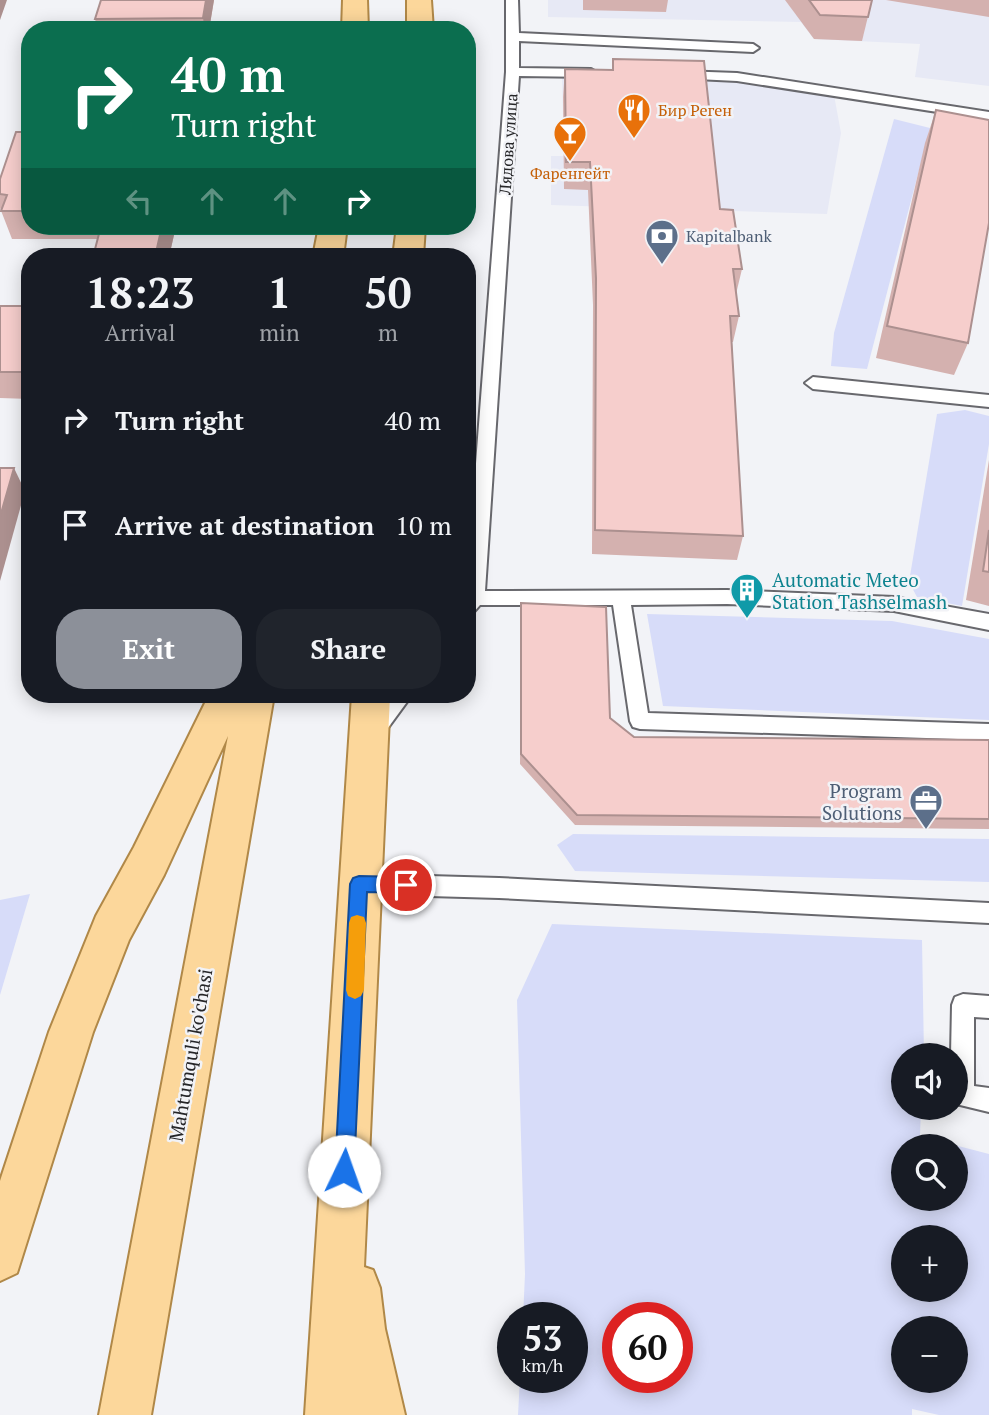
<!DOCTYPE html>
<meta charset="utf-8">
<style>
body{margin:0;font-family:"PT Serif",serif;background:#20242c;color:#f1f3f6;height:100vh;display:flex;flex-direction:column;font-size:26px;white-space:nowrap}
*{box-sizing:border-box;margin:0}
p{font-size:23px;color:#9ea1a6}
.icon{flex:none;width:38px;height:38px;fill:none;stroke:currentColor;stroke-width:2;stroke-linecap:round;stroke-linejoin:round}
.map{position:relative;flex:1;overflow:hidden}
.details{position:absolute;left:21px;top:248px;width:455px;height:455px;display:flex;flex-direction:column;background:#171b24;border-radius:28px;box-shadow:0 4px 18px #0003}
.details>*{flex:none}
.banner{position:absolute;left:21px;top:21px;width:455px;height:214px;border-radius:28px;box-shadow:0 4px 18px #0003;background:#0b6e4f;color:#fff;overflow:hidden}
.tools{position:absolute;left:891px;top:1043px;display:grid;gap:14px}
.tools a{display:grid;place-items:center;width:77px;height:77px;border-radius:50%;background:#171b24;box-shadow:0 4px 18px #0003;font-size:35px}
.speed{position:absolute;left:497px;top:1302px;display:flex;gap:14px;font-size:35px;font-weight:700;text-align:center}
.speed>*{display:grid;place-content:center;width:91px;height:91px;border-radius:50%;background:#171b24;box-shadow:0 4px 18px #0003;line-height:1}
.speed small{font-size:18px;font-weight:400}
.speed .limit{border:10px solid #d22;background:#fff;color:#111}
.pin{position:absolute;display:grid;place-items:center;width:60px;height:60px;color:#fff;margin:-30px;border:4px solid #fff;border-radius:50%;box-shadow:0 2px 7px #0007}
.me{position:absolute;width:77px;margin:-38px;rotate:3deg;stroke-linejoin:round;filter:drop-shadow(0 0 5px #0008)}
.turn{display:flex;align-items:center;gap:24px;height:147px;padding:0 35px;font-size:32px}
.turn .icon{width:91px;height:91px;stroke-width:2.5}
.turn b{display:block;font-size:49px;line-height:60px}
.lanes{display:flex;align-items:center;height:66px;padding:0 35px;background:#0003;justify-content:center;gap:35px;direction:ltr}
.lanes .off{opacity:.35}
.eta{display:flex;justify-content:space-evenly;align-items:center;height:119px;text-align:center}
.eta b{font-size:42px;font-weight:700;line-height:49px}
.button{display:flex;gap:14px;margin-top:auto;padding:14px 35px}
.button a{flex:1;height:80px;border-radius:28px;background:#8c9099;color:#fff;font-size:28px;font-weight:700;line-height:80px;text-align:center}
.button a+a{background:#20242c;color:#f1f3f6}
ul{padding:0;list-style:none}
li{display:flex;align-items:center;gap:21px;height:105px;padding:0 35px}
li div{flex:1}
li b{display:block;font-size:26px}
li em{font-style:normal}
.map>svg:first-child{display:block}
.built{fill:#e7e9f5}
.green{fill:#d7dcf9;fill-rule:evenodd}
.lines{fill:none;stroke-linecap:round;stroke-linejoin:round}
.lane-casing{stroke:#68686d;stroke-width:4}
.primary-casing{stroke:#b08848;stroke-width:4}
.lane{fill:#fff;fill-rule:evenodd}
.primary{fill:#fcd79b;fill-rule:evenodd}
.wall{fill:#d4b1af}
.shaded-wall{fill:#ac908f}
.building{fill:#f6cecc;stroke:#ac908f;stroke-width:2}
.route{fill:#1a73e8;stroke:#114b97;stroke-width:2}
.slow{fill:#f59e0b}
.labels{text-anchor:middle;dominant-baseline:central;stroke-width:5;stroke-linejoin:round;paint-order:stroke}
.far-food-label{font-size:16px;fill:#c56008;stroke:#f2f3f7;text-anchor:start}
.far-street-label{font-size:16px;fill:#262628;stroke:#f2f3f7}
.far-service-label{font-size:16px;fill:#4e5e75;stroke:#f2f3f7;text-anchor:start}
.culture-label{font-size:19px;fill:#0d838f;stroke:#f2f3f7;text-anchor:start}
.service-label{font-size:19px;fill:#4e5e75;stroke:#f2f3f7;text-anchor:end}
.street-label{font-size:19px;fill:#262628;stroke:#f2f3f7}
</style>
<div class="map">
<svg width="989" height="1415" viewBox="0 0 989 1415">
<rect width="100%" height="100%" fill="#f2f3f7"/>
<g class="built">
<path d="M548 0H989V86L915 77 920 44 814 39 801 22 548 17Z"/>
<path d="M562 78 717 80 834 95 841 133 827 214 551 205V156H564Z"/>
</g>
<g class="green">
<path d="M894 119 930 128 867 369 831 366 834 333Z"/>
<path d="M965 410 989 416V444L962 606 917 597 909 582 937 414Z"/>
<path d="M647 614 892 621 989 639V720L663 706Z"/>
<path d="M573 834 989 839V882L575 871 557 845Z"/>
<path d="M30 894 0 995V900Z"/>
<path d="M552 924 922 940 924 1055H903V1108H921L920 1136 989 1154V1415H939L912 1409V1415H518L520 1377H572V1318H523L525 1274 517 1000ZM903 1146H956V1199H903ZM903 1237H956V1290H903ZM618 1318H677V1377H618ZM903 1328H956V1381H903Z"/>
</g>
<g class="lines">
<defs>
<g id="lane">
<path d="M506 0H518L519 33 753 44 759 48 753 52 519 41V68L591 69 598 73 591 77 519 76 485 591 727 590 894 597 989 614V630L894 611 727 604 631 605 648 713 989 724V740L640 729 633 727 630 721 613 605H480L473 613 467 615V581L506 72Z"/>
<path d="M681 71 737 73 989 112V120L737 81 676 78 674 75Z"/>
<path d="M813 377 989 395V407L813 389 805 383Z"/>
<path d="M391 695H412L382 736 375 738 368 736 365 730Z"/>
<path d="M359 874 499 878 989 903V923L499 898 359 894 352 891 349 884 352 877Z"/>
<path d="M963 994 989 996V1018L974 1017V1086L989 1088V1112L956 1104V1055H951L952 1005 955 997Z"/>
</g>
<g id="primary">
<path d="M343 0H367L368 30H342Z"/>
<path d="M407 0H431L433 30H407Z"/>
<path d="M319 226H347L343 257H313Z"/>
<path d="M397 226H425L423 257H393Z"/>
<path d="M209 695H274L151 1415H99L228 736 164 875 129 940 93 1032 17 1273 0 1281V1181L49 1032 96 916 134 847Z"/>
<path d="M352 695H390L364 1267 373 1270 380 1288 385 1329 405 1415H305Z"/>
</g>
</defs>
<use href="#lane" class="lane-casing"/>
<use href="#primary" class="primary-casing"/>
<use href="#lane" class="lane"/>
<use href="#primary" class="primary"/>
</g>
<g class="wall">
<path d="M214 0 209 30H98L95 19Z"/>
<path d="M583 0H668L666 12 583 10Z"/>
<path d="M785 0H872L862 41 814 39Z"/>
<path d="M886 0H989V17Z"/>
<path d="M613 59 720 209 742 269 736 294 739 316 733 342H732L743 536 737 560 592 554 593 305 588 190 564 189 563 97 565 69 612 70Z"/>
<path d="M936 110 968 343 954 375 876 358 925 143Z"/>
<path d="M30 132V226H176L169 257 98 239H12L0 208V179Z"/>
<path d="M0 306H30V399L0 398Z"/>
<path d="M989 460V606L966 600Z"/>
<path d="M521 603 610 718 634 737 989 740V829L575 825 520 764Z"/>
</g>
<g class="shaded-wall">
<path d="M0 0H7L0 20Z"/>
<path d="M206 0H214L209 30H205L203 18Z"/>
<path d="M162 226H176L169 257H155Z"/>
<path d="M14 468 25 491 0 581V517Z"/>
</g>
<g class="building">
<path d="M101 0H206L203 18 95 19Z"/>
<path d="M809 0H872L868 17 820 15Z"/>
<path d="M613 59 704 61 720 209 733 210 742 269H733L739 316H730L743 536 595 530 596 278 590 162H566L565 69 613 70Z"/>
<path d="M936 110 989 120V223L968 343 887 326Z"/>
<path d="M16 132H30V211H1L7 195 0 194V179Z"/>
<path d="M101 226H162L155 257H93Z"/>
<rect x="0" y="306" width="30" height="66"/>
<path d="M0 468H14L0 517Z"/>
<path d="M989 530V572L983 571Z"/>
<path d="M521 603 606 607 610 718 634 737 989 740V819L577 815 521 754Z"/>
</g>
<path class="route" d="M359 876 406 877 412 880 414 885 412 891 406 893 367 892 354 1171 351 1178 344 1181 337 1178 335 1171 350 884 353 878Z"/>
<path class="slow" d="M357 915 364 917 366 923 364 990 361 996 355 999 348 996 346 990 349 923 351 917Z"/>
<defs>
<symbol id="restaurant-pin" viewBox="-11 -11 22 30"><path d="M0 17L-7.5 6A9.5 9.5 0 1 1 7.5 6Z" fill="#e8710a" stroke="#f2f3f7"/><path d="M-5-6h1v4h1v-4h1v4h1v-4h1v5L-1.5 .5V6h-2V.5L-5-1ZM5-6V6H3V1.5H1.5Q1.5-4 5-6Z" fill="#fff"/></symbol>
<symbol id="bar-pin" viewBox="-11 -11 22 30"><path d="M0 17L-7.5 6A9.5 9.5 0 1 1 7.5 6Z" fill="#e8710a" stroke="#f2f3f7"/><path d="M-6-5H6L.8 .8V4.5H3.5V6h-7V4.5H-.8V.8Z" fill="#fff"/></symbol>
<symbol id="bank-pin" viewBox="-11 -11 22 30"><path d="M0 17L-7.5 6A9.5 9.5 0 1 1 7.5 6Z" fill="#5c6f8a" stroke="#f2f3f7"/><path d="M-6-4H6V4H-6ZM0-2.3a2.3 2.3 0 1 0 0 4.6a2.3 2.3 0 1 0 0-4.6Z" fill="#fff"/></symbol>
<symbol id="building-pin" viewBox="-11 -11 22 30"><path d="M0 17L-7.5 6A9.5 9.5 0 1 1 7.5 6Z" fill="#0f9aa8" stroke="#f2f3f7"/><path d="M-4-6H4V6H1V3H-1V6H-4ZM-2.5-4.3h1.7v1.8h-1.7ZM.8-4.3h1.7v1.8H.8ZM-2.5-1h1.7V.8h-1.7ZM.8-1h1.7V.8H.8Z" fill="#fff"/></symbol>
<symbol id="office-pin" viewBox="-11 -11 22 30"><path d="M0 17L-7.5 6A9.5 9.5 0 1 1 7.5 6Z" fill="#5c6f8a" stroke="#f2f3f7"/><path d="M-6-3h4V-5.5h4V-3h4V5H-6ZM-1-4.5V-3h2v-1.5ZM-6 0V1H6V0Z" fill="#fff"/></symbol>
</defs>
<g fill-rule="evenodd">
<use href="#restaurant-pin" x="615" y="91" width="38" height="52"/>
<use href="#bar-pin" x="551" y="114" width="38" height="52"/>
<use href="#bank-pin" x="643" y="217" width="38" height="52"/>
<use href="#building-pin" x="728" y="571" width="38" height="52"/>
<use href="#office-pin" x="907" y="782" width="38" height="52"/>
</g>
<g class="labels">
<g class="far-food-label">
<text x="658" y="110">Бир Реген</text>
<text x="570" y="173" text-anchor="middle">Фаренгейт</text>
</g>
<g class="far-street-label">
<text transform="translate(508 144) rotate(-86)">Лядова улица</text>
</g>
<g class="far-service-label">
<text x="686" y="236">Kapitalbank</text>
</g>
<g class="culture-label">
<text x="772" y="579">Automatic Meteo<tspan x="772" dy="22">Station Tashselmash</tspan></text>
</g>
<g class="service-label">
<text x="902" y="790">Program<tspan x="902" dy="22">Solutions</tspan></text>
</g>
<g class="street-label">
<text transform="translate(190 1055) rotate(-80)">Mahtumquli ko'chasi</text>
</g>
</g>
</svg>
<div class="tools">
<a><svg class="icon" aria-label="sound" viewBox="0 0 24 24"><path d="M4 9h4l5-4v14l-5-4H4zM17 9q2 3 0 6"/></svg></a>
<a><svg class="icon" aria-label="search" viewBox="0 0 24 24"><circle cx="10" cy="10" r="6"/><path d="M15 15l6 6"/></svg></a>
<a>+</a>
<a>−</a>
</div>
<div class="speed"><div>53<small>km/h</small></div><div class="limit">60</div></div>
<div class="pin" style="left:406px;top:885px;background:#d93025"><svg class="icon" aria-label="arrive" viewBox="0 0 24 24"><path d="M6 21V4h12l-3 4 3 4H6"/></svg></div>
<svg class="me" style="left:344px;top:1171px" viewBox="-20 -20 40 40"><circle r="19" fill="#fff"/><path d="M0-13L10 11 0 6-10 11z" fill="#1a73e8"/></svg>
<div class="banner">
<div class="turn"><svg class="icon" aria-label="right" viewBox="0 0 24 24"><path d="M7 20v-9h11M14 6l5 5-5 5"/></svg><div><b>40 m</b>Turn right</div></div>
<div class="lanes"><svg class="icon off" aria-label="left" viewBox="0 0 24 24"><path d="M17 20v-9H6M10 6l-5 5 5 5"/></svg><svg class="icon off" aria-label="ahead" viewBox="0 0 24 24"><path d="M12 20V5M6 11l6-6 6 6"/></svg><svg class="icon off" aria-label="ahead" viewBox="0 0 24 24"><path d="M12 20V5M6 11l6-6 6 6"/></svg><svg class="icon" aria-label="right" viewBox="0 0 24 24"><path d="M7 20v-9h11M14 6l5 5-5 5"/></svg></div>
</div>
<section class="details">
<div class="eta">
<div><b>18:23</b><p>Arrival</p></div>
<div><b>1</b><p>min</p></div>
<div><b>50</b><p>m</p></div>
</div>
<ul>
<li><svg class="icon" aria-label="right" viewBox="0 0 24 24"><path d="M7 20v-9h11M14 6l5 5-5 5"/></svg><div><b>Turn right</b></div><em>40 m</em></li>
<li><svg class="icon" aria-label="arrive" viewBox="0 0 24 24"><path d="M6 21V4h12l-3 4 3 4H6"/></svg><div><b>Arrive at destination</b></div><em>10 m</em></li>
</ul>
<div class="button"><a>Exit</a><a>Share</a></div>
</section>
</div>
